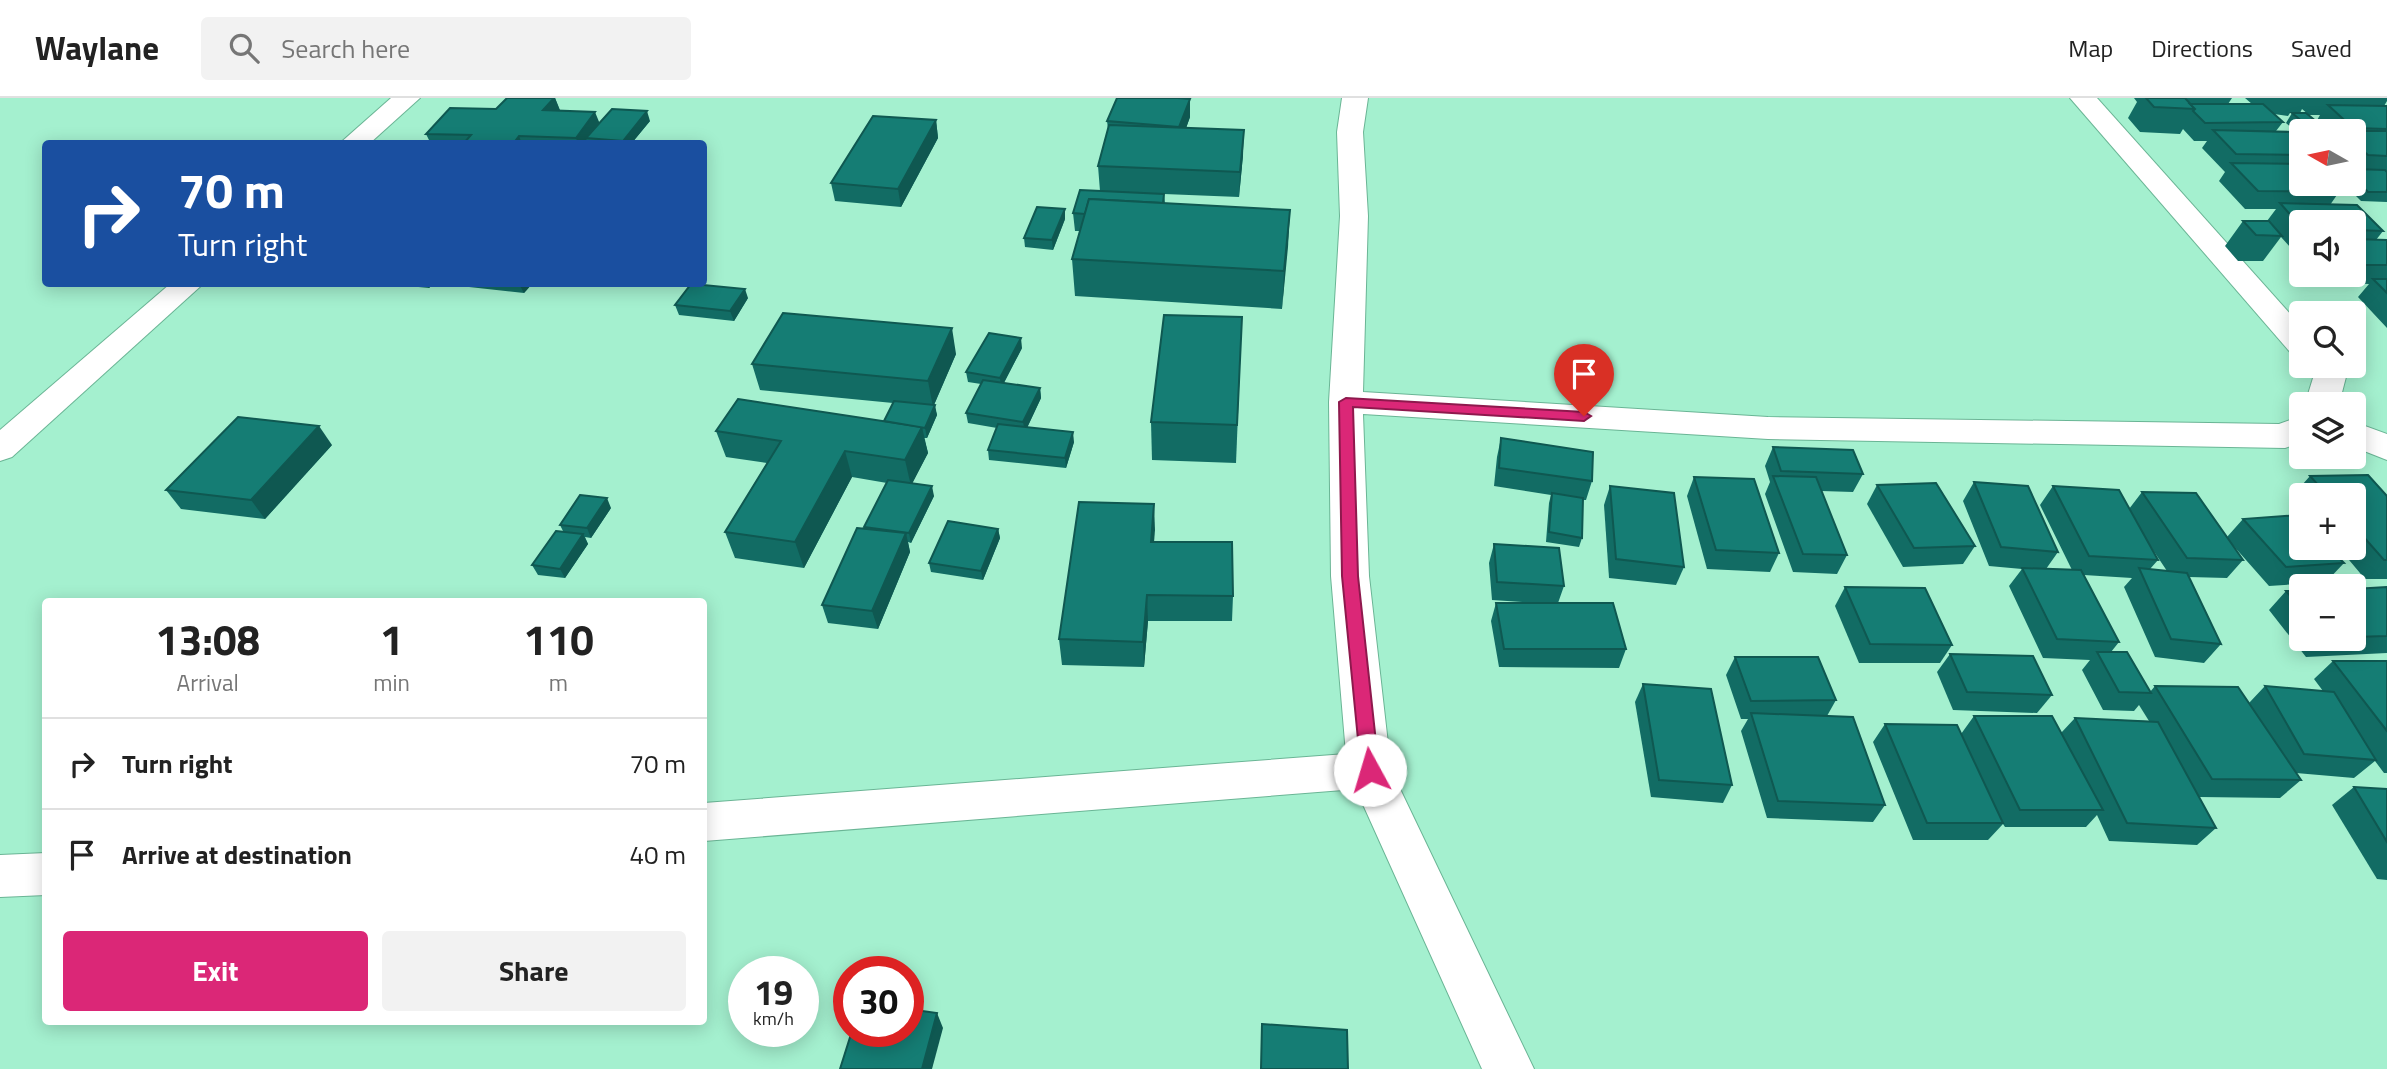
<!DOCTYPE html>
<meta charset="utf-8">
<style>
body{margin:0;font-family:"Titillium Web",sans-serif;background:#f2f2f2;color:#222;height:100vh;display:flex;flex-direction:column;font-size:26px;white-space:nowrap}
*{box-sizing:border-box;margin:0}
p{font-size:23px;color:#767676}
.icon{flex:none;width:38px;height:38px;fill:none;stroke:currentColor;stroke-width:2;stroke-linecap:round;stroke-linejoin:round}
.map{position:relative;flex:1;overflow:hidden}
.details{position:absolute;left:42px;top:500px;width:665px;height:427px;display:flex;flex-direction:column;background:#fff;border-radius:7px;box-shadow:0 4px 18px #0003}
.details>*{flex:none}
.guide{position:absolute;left:42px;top:42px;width:665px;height:147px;border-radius:7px;box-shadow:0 4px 18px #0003;background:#1a4fa0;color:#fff;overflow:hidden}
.needle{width:46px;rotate:279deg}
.buttons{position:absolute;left:2289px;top:21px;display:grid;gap:14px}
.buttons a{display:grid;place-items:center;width:77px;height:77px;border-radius:7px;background:#fff;box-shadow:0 4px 18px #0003;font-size:35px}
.speed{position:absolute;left:728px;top:858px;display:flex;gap:14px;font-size:35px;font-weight:700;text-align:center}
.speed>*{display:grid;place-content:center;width:91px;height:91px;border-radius:50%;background:#fff;box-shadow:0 4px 18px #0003;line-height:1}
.speed small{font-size:18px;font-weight:400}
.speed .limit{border:10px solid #d22;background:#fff;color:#111}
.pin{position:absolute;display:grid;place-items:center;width:60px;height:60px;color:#fff;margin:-72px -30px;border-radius:50% 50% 50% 0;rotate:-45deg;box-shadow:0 0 7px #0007}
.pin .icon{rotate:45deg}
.me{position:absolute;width:77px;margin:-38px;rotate:354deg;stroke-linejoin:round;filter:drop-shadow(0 0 5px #0008)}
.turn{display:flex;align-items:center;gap:24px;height:147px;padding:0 21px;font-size:32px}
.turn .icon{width:91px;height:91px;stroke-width:2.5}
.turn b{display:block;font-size:49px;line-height:60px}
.eta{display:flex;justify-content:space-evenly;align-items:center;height:119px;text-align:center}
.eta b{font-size:42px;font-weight:700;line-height:49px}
.action{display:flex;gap:14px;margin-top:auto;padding:14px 21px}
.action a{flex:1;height:80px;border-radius:7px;background:#db2777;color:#fff;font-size:28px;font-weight:700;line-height:80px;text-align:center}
.action a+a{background:#f2f2f2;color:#222}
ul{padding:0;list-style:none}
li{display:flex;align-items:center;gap:21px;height:91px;padding:0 21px;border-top:2px solid #e0e0e0}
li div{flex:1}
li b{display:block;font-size:26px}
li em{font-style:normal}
header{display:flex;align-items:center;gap:42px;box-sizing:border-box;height:98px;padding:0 35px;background:#fff;border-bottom:2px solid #e0e0e0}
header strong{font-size:33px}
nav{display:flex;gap:38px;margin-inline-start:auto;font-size:24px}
.search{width:490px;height:63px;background:#f2f2f2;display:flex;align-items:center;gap:18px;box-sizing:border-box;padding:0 24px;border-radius:7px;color:#767676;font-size:26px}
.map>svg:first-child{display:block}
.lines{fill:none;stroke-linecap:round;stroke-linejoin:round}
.street-casing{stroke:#6ab595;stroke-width:2}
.street{fill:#fff;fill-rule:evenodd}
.wall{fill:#126c64;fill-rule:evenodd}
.shaded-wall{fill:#0f5851}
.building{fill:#157d74;stroke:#0f5851;stroke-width:2}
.route{fill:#db2777;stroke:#8e194d;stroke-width:2}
</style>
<header>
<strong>Waylane</strong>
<div class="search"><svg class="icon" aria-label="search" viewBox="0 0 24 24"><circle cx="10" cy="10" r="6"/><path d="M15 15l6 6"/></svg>Search here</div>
<nav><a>Map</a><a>Directions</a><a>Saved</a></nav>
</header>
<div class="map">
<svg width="2387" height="971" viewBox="0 0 2387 971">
<rect width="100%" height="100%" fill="#a4f0cf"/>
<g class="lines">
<defs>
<g id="street">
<path d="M391 0H420L369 46H339Z"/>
<path d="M1342 0H1368L1363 34 1368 118 1363 294 1768 319 2279 326 2301 318V344L2285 350 1768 341 1363 316 1369 478 1391 672 1534 971H1482L1356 691 704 743V705L1346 656 1331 478 1329 304 1340 118 1337 34Z"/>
<path d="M2070 0H2097L2301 228V257L2290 254Z"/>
<path d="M170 186H203L12 359 0 363V332Z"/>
<path d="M2304 268H2338L2346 279 2339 306H2305L2313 280Z"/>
<path d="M2354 324 2387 336V362L2354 349Z"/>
<path d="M46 755V797L0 799V757Z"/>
</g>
</defs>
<use href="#street" class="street-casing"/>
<use href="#street" class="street"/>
</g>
<g class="wall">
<path d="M555 0 560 13 599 25 650 23 631 46H431L426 36 496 11Z"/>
<path d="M2134 0H2232L2228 6H2252L2245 0H2387V3L2384 8H2387V104L2361 103 2344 86H2354V33H2325L2322 31 2320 33H2301V38L2286 25 2292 15 2316 24 2320 17H2309L2302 11 2300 15H2290L2288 18 2274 16 2283 24 2276 33 2301 40V86L2339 94 2330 107 2383 133 2376 142H2387V230L2358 199 2369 186 2342 185 2335 177H2354V124H2301V149H2290L2281 139 2263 163H2238L2225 148 2243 123H2267L2276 111H2245L2219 83 2225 74 2202 50 2207 43H2194L2183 31 2180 36 2140 34 2128 20 2137 4Z"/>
<path d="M1190 1V19L1186 30 1243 57 1239 99 1164 96 1165 105 1290 112 1282 211 1075 198 1072 161 1080 133H1075L1073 115 1100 93 1098 68 1108 31 1107 23Z"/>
<path d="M936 22 938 40 901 109 835 103 831 85Z"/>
<path d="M1065 121 1053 152 1025 149 1024 140Z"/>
<path d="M387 186H433L429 190Z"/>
<path d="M459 186H532L524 195 460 188Z"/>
<path d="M748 200 734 223 679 217 675 207Z"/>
<path d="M1242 219 1236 365 1152 362 1151 324Z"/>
<path d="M1022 250 1004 285 1040 290 1041 300 1027 330 1074 344 1066 370 989 362 988 352 997 330 968 325 966 315 981 286 968 284 966 274Z"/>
<path d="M956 256 934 307 937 317 927 340H924L928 355 912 385 934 398 911 445 908 444 910 454 878 531 828 525 822 507 865 431 864 429 887 385 852 379 804 470 735 460 725 434 767 365 726 359 716 333 884 323 893 305 760 292 752 266Z"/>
<path d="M1501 340 1592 383 1586 402H1583L1582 440 1579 449 1546 444 1549 405 1551 397 1494 388 1497 359Z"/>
<path d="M332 347 265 421 181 411 166 392Z"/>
<path d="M1773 349 1863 376 1853 394 1821 393 1847 457 1837 476 1793 474 1765 396 1770 384 1765 368Z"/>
<path d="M2310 378 2387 398V481H2365L2339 450H2354V397H2301V405L2294 396Z"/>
<path d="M1694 379 1779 455 1770 474 1707 471 1687 398Z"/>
<path d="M1974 384 2058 454 2046 471 2072 472 2040 407 2053 388 2129 411 2142 394 2227 439 2243 421 2344 465 2326 484 2269 488 2231 445 2243 462 2227 480 2189 479 2221 546 2204 565 2155 559 2124 489 2132 480 2084 477 2119 544 2111 554 2150 594 2155 588 2249 605 2265 588 2323 593 2314 581 2333 563H2387V675H2384L2375 663 2354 680 2296 675 2301 682 2280 700 2199 699 2216 730 2197 747 2109 743 2097 717 2086 729H2005L2003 726 1988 742H1913L1873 644 1885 626 1961 636 1974 618 2061 635 2075 620 2149 623 2139 607 2134 613 2103 612 2082 572 2090 562 2043 560 2009 488 2022 471 1989 468 1963 403ZM2149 446 2167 473 2150 471 2158 462Z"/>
<path d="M1877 387 1975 448 1963 466 1903 469 1867 406Z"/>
<path d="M1610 388 1684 469 1676 487 1609 480 1604 407Z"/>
<path d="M1154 406V444L1233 498 1232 523H1148L1144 569 1062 567 1059 541Z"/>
<path d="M611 410 591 440 585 439 588 446 565 480 538 477 532 467 563 433 560 427Z"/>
<path d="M998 431 1000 440 983 482 931 474 929 465Z"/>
<path d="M1494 446 1564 488 1558 505 1626 551 1619 570 1499 569 1491 523 1496 505H1535L1492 502 1489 465Z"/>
<path d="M1845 489 1952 547 1940 565H1859L1835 508Z"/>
<path d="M2387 489V555L2306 559 2269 512 2286 493H2301V541H2354V491Z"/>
<path d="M1950 556 2052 597 2037 615 1953 612 1937 574Z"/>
<path d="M1735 559 1836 602 1827 618 1885 707 1873 724 1767 720 1741 633 1748 621H1741L1726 577Z"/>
<path d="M1643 586 1732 687 1723 705 1651 699 1635 604Z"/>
<path d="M2354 689 2387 691V782L2377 781 2332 707Z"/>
</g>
<g class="shaded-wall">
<path d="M554 0H555L562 17 543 12Z"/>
<path d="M1190 1V19L1180 47 1179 29Z"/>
<path d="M647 13 650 23 631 46H624L623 43Z"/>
<path d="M595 14 602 31 586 40 588 46H578L576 40Z"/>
<path d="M936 22 938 40 901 109 898 91Z"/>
<path d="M1244 32 1243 57 1239 99 1240 74Z"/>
<path d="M519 38 522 46H513Z"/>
<path d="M1065 111V121L1053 152 1052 142Z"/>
<path d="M1290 112 1288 149 1282 211 1284 173Z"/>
<path d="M426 186H433L429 190Z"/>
<path d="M519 186H532L524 195Z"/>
<path d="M745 191 748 200 734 223 730 213Z"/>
<path d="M952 230 956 256 933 309 928 283Z"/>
<path d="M1021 240 1022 250 1001 290 1000 280Z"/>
<path d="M1040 290 1041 300 1025 334 1023 324Z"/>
<path d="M935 307 937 317 927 340 925 330Z"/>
<path d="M319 328 332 347 265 421 251 402Z"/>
<path d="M922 329 928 355 911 388 905 362Z"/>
<path d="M1073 334 1074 344 1066 370 1065 360Z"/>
<path d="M845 353 852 379 804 470 795 444Z"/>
<path d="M932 388 934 398 911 445 909 435Z"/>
<path d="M607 400 611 410 591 440 587 430Z"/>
<path d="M1154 406 1155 432 1152 470 1151 444Z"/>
<path d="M998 431 1000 440 983 482 981 473Z"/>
<path d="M906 435 910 454 878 531 872 513Z"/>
<path d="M583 436 588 446 565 480 560 471Z"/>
<path d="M1147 497 1148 523 1144 569 1143 544Z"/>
<path d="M937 915 943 930 932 971H922Z"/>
</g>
<g class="building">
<path d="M507 0H554L543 12 595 14 576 40 519 38 513 46H463L471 37 426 36 450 10 496 11Z"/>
<path d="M1117 0H1178L1190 1 1179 29 1107 23Z"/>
<path d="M2146 0H2185L2195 11 2154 9Z"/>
<path d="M2190 6H2263L2283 24 2205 25 2193 13 2195 11Z"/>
<path d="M2328 7 2387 8V31L2353 30Z"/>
<path d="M612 11 647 13 623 43 586 40Z"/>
<path d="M2292 15H2306L2323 29H2309Z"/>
<path d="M873 18 936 22 898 91 831 85Z"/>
<path d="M1109 27 1244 32 1240 74 1098 68Z"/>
<path d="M2213 32 2293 34 2301 40V57L2236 56Z"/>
<path d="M2340 33H2387V58L2368 57 2354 45V33Z"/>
<path d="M2231 65 2301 66V86H2330L2339 94 2258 93Z"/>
<path d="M2354 71 2385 72 2387 74V94H2368L2354 79Z"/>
<path d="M1080 92 1164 96 1163 105 1089 101 1085 116 1073 115Z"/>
<path d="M1089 101 1290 112 1284 173 1072 161Z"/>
<path d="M2280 105 2357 107 2383 133 2354 132V124H2301V129Z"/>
<path d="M1037 109 1065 111 1052 142 1024 140Z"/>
<path d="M2243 123H2269L2282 138 2256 137Z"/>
<path d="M2354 141 2387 142V167H2357L2354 163Z"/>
<path d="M2373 181H2387V195Z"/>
<path d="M691 186H693L745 191 730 213 675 207Z"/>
<path d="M783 215 952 230 928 283 752 266Z"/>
<path d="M1164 217 1242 219 1237 327 1151 324Z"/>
<path d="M989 235 1021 240 1000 280 966 274Z"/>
<path d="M983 282 1040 290 1023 324 966 315Z"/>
<path d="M738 301 922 329 905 362 845 353 795 444 725 434 781 343 716 333Z"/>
<path d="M894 303 935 307 925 330 884 323Z"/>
<path d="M238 319 319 328 251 402 166 392Z"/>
<path d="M998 326 1073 334 1065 360 988 352Z"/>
<path d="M1501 340 1593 354 1592 383 1499 370Z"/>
<path d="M1773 349 1853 352 1863 376 1781 373Z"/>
<path d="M2368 377 2387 398V462H2384L2354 428V397H2327L2310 378Z"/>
<path d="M1773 378 1816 379 1847 457 1803 456Z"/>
<path d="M1694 379 1754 381 1779 455 1716 452Z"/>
<path d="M888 382 932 388 909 435 864 429Z"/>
<path d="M1974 384 2028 388 2058 454 2001 449Z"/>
<path d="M1936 385 1975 448 1914 450 1877 387Z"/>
<path d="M1610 388 1674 395 1684 469 1616 461Z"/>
<path d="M2053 388 2119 392 2158 462 2089 458Z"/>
<path d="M2142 394 2196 395 2243 462 2187 460Z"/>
<path d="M1552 395 1583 400 1582 440 1549 434Z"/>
<path d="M580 397 607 400 587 430 560 427Z"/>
<path d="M1079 404 1154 406 1151 444H1232L1233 498 1147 497 1143 544 1059 541Z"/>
<path d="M2299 417 2301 420V450H2329L2344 465 2286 469 2243 421Z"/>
<path d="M948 423 998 431 981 473 929 465Z"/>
<path d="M857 430 906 435 872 513 822 507Z"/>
<path d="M556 433 583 436 560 471 532 467Z"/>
<path d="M1494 446 1559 450 1564 488 1497 484Z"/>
<path d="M2022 470 2081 472 2119 544 2057 541Z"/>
<path d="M2139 470 2187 475 2221 546 2171 541Z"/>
<path d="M1845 489 1925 490 1952 547 1870 546Z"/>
<path d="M2387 489V538L2354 539V491Z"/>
<path d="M2286 493H2301V511Z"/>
<path d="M1496 505H1613L1626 551H1504Z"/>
<path d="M2097 554H2127L2151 595 2119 594Z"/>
<path d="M1950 556 2033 558 2052 597 1967 594Z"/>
<path d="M1735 559H1818L1836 602 1751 603Z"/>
<path d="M2333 563H2387V633Z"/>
<path d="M1643 586 1711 591 1732 687 1659 682Z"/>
<path d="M2155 588 2238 589 2301 682 2212 681Z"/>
<path d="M2265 588 2334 594 2376 662 2304 656Z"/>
<path d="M1751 615 1853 619 1885 707 1778 703Z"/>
<path d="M1974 618H2052L2103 712H2020Z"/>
<path d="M2075 620 2158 624 2216 730 2127 725Z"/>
<path d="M1885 626 1957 627 2003 725H1927Z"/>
<path d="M2354 689 2387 691V744Z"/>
<path d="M908 911 937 915 922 971H840L852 933H908Z"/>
<path d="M1262 926 1347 932 1348 971H1261Z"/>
</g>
<path class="route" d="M1346 300 1584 314 1591 318 1584 323 1353 309 1358 478 1379 672 1376 678 1370 680 1363 678 1361 672 1342 478 1339 304Z"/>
</svg>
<div class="buttons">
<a><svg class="needle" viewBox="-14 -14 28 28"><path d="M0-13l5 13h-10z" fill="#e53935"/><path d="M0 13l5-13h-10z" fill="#767676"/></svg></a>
<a><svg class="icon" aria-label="sound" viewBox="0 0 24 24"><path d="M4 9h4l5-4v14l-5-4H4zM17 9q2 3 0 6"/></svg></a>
<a><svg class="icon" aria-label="search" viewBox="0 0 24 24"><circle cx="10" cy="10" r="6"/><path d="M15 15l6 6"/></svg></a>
<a><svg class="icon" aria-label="layers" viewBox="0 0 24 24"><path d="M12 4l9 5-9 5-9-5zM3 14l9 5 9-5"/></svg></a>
<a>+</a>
<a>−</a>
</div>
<div class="speed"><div>19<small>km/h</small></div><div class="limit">30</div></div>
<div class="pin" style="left:1584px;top:318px;background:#d93025"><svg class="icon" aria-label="arrive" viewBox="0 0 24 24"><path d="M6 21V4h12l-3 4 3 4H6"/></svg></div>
<svg class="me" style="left:1370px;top:672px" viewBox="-20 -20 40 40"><circle r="19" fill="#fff"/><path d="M0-13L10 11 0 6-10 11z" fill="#db2777"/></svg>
<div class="guide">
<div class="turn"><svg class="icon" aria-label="right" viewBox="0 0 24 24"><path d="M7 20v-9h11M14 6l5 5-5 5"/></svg><div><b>70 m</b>Turn right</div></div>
</div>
<section class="details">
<div class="eta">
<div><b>13:08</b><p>Arrival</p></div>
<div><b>1</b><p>min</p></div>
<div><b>110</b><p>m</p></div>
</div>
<ul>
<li><svg class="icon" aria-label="right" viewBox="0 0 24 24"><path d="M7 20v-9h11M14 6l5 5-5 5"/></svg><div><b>Turn right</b></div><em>70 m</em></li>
<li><svg class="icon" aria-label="arrive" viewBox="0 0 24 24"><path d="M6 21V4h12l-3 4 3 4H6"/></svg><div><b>Arrive at destination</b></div><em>40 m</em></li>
</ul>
<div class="action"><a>Exit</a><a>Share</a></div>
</section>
</div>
